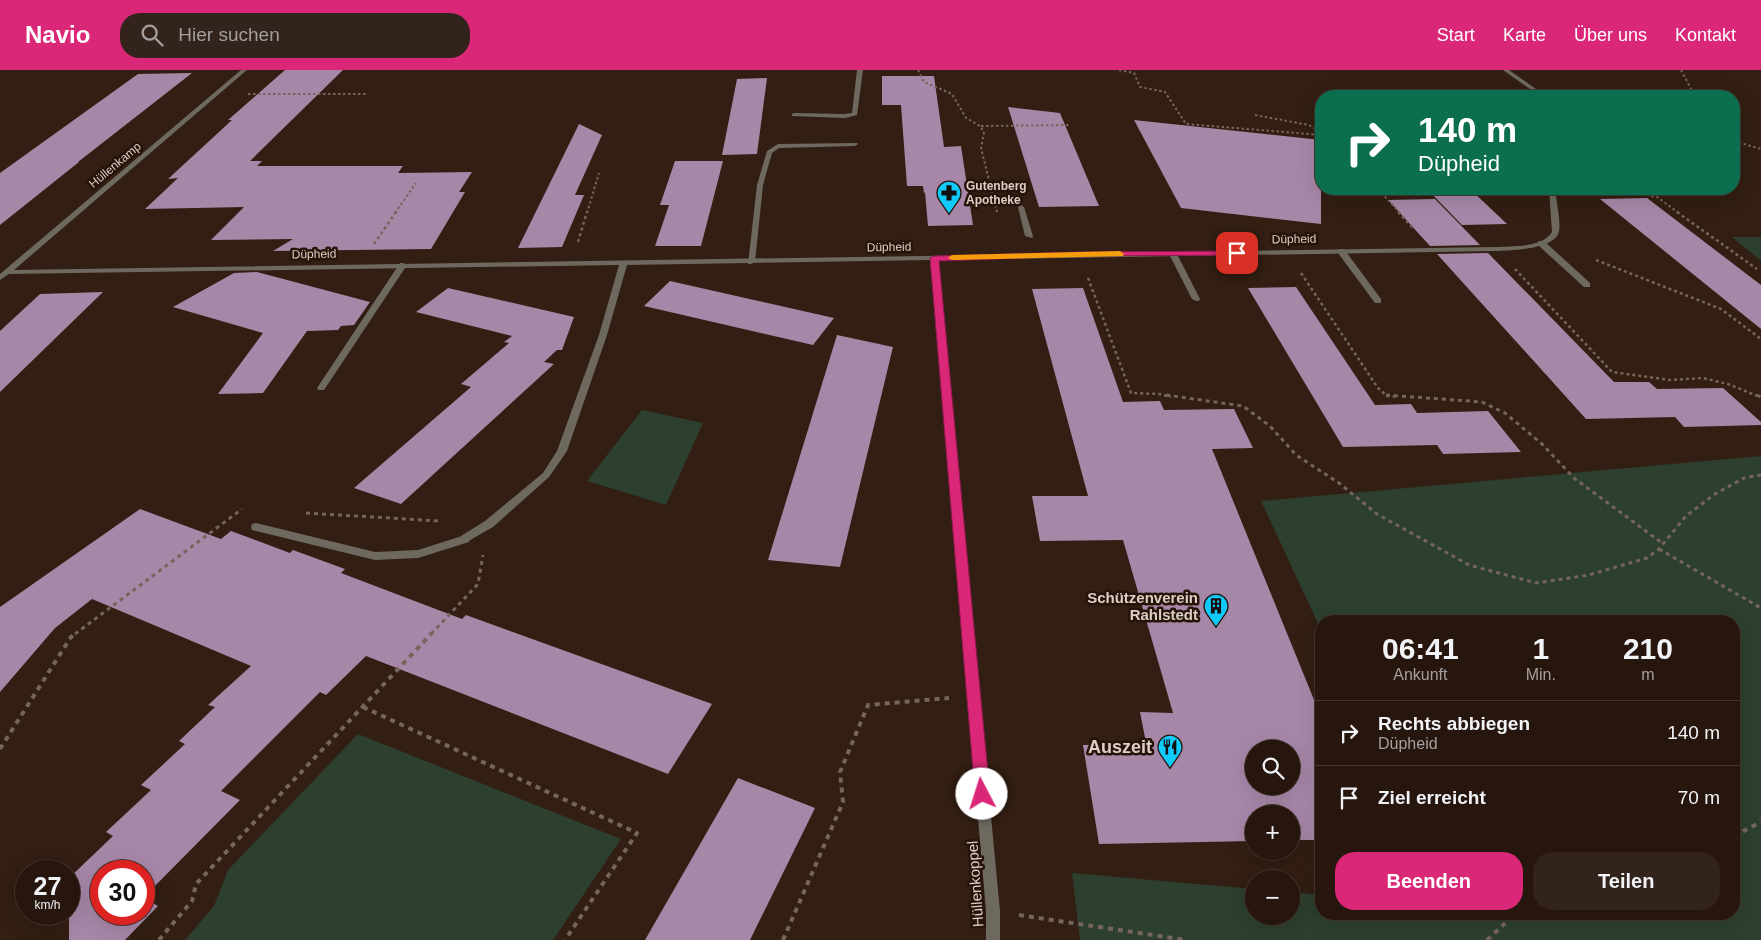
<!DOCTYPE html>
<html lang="de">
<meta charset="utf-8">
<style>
body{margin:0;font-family:Arial,sans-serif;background:#32231c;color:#f1f3f6;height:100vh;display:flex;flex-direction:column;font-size:19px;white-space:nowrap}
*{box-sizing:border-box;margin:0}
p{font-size:16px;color:#a49f9e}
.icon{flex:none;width:28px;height:28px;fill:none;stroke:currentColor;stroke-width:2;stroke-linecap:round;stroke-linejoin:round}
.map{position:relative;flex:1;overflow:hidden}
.drawer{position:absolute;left:1315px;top:545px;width:425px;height:305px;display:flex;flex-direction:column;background:#26160e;border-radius:20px;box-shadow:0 5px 20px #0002,0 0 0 1px #42352e}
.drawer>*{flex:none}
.top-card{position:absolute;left:1315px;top:20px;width:425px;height:105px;border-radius:20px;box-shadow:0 5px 20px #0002,0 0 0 1px #42352e;background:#0b6e4f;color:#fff;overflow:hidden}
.tools{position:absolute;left:1245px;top:670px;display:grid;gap:10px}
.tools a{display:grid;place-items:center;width:55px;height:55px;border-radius:50%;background:#26160e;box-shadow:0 5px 20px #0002,0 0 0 1px #42352e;font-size:25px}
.speed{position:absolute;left:15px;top:790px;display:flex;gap:10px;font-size:25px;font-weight:700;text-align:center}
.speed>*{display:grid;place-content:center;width:65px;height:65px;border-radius:50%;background:#26160e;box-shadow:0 5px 20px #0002,0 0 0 1px #42352e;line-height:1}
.speed small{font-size:12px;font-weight:400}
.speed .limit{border:8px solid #d22;background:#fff;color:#111}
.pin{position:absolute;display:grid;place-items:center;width:42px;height:42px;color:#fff;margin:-21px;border-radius:10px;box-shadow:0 2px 8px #0006}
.me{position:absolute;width:55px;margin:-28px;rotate:355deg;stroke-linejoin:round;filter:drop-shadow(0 0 4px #0008)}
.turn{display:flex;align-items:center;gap:18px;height:105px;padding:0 20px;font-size:22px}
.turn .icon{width:65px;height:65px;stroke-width:2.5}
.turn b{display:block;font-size:35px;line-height:42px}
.eta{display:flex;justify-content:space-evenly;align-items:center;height:85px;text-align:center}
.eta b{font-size:30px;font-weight:700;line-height:35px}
.button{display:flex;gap:10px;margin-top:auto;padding:10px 20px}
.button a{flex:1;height:58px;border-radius:20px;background:#db2777;color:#fff;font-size:20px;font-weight:700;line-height:58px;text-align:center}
.button a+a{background:#32231c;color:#f1f3f6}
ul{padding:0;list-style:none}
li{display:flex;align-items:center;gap:15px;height:65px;padding:0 20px;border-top:1px solid #42352e}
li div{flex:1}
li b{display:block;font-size:19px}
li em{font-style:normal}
header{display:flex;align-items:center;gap:30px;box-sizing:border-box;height:70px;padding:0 25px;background:#db2777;color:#fff}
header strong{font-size:24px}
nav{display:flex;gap:28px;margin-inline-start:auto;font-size:18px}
.search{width:350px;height:45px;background:#32231c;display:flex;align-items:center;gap:12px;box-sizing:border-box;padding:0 18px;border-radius:20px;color:#a49f9e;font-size:19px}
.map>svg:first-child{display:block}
.green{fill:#2d3f2e}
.building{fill:#a787a8;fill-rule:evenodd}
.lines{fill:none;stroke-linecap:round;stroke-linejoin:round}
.path-far3{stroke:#76655b;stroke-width:2;stroke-dasharray:2.5 2.5;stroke-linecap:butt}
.path-far2{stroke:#76655b;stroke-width:2.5;stroke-dasharray:3 3;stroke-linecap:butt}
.path-far1{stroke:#76655b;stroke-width:3;stroke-dasharray:4 4;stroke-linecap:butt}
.path{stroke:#76655b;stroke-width:4;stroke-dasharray:5 5;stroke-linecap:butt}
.service{fill:#6d695f;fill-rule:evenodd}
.minor{fill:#6d695f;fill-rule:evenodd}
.route{fill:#db2777;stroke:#8e194d}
.slow{fill:#f59e0b}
.labels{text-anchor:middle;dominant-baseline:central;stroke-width:5;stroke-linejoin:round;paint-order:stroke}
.far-street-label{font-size:12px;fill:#dccfc7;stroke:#271409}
.far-poi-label{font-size:12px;font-weight:bold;fill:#dccfc7;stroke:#271409;text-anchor:start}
.poi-label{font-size:15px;font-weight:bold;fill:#dccfc7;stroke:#271409;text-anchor:end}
.street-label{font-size:15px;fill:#dccfc7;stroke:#271409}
.near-poi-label{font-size:18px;font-weight:bold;fill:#dccfc7;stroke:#271409;text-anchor:end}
</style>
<header>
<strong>Navio</strong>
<div class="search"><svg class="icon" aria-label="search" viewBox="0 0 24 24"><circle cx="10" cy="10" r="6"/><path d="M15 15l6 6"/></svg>Hier suchen</div>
<nav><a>Start</a><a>Karte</a><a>Über uns</a><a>Kontakt</a></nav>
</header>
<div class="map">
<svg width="1761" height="870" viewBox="0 0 1761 870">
<rect width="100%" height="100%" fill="#321e12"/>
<g class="green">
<path d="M1732 167H1761V191Z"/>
<path d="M642 340 703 353 666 435 587 411Z"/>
<path d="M1761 386V870H1080L1072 803 1254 819V846H1291V822L1321 825V844H1734V551H1321V560L1261 431Z"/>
<path d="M358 664 621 769 553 870H185L214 836 228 800Z"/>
</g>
<g class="building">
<path d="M285 0H343L250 91H262L257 96H403L398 103 472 102 459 122H465L431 179 273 181 293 169 211 170 244 137 145 139 178 108 168 109 232 50H228Z"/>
<path d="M192 3 78 92H79L0 155V103L138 4Z"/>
<path d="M882 6H934L944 77 961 76 973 155 928 156 925 122 924 123 923 116H907L901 35H882Z"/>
<path d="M767 8 757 84 722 85 737 9Z"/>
<path d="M1008 37 1060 43 1099 136 1039 137Z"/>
<path d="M1134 50 1321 70V154L1181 138Z"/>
<path d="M579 54 602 65 575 125H584L562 177 518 178Z"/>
<path d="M675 91H723L701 176H655L669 135H660Z"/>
<path d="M1427 119H1470L1507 154 1462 155Z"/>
<path d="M1647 128 1761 215V259L1600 129Z"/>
<path d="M1435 129 1480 175 1430 176 1388 130Z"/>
<path d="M1488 183 1614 312H1649L1657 319 1723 318 1761 352V355L1684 357 1675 347 1586 349 1437 184Z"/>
<path d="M257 202 370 232 354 255 341 256 338 260 307 261 263 323 218 324 263 263 173 237 234 203Z"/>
<path d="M670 211 834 248 813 275 644 236Z"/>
<path d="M1296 217 1375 335 1411 334 1417 343 1488 341 1521 382 1443 384 1437 375 1343 377 1248 218Z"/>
<path d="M448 218 574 247 562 280H557L544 292 554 294 401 434 354 418 471 317 461 314 509 273 504 272 512 266 416 242Z"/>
<path d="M1083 218 1123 332 1160 331 1164 340 1234 339 1253 378 1212 379 1321 647V770H1291V744H1254V771L1099 774 1083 675 1146 673 1140 642 1173 643 1123 470 1040 471 1032 426H1088L1032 219ZM1254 679H1291V716H1254Z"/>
<path d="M103 222 0 322V261L40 224Z"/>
<path d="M837 265 893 277 840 497 768 490Z"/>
<path d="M140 439 221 469 231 461 290 483 293 480 345 499 341 503 462 549 466 545 712 634 668 704 366 586 326 625 320 622 221 721 240 730 144 827V801H101V844H144V828L158 836 125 870H69V808L113 766 106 762 151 720 141 715 185 674 179 671 215 637 208 635 251 596 92 529 55 558 0 622V537Z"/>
<path d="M738 708 815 738 750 870H645Z"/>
</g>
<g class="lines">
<g class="path-far3">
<path d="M918 0 924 12 952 24 966 48 980 56 984 62 981 78 997 142"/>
<path d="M1119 0 1134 3 1140 17 1165 22 1186 54 1321 65"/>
<path d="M1681 0 1695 26"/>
<path d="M248 24H368"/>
<path d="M1255 45 1309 55 1321 62"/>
<path d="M981 56 1071 55"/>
<path d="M1734 71 1761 79"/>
<path d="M1378 119 1400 143"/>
<path d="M1612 119 1657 127 1679 143"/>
<path d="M395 143 416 113"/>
<path d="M587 143 599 103"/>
</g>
<g class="path-far2">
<path d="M1398 142 1414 159"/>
<path d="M1677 142 1757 199"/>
<path d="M578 172 587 142"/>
<path d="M374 174 396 142"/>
<path d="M1596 190 1721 239 1761 269"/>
<path d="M1515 199 1612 302 1670 310 1703 308 1728 314 1760 327"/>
<path d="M1301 203 1378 318 1387 326 1398 327"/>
<path d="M1088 208 1131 323 1159 324 1171 327"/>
</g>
<g class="path-far1">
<path d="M1166 325 1243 336 1270 356 1296 385 1339 413 1377 444 1469 495 1536 513 1589 505 1647 488 1659 479 1686 446 1715 424 1744 408 1761 405"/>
<path d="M1386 325 1482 332 1505 343 1542 374 1574 408 1662 473"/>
<path d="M1757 325 1761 327"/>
<path d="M306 443 439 451"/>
<path d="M1659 479 1761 538"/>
<path d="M75 564 242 439"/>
<path d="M431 564 478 514 483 485"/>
</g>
<g class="path">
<path d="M363 637 637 763 565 870"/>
<path d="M0 679 71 567 77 563"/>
<path d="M1734 766 1761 752"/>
<path d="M1019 845 1186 870"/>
<path d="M159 870 192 831 196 814 432 563"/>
<path d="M783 870 843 732 840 702 868 635 949 628"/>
<path d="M1487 870 1515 844"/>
</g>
<g class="service">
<path d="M857 0H863L857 45 845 48 792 46V44L794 43 845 44 852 43Z"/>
<path d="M857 73 858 74 855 76 779 78 772 83 763 115 755 192 751 194H748L757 115 767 81 778 74Z"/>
<path d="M1021 135 1024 137 1033 166 1032 168 1025 166 1018 137Z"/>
<path d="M1538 171H1544L1590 213V217H1584L1538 175Z"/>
<path d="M1338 179H1344L1381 229V233H1375L1338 183Z"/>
<path d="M1170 182 1177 184 1200 229 1199 231H1196L1192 229 1169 184Z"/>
<path d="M400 193H403L407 195 324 320H318L317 318Z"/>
<path d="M256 453 375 482 418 480 465 465 469 466 470 469 469 472 418 488 375 490 252 460 251 457 252 454Z"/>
</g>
<g class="minor">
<path d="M241 0H247L14 200 1496 177C1513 176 1542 178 1552 162L1549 119H1555C1556 129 1561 153 1559 161 1556 180 1510 180 1496 181L938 190 1000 841V870H986V841L930 190 627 195 607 265 567 381 549 407 493 457 465 473 461 472 460 469 461 466 485 451 543 403 557 381 599 265 619 195 9 204 0 210V204Z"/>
<path d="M1503 0H1509L1546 26H1540Z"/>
</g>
</g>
<path class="route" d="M1237 181 1241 183 1240 185 1079 186 939 191 990 724 988 728 982 730 977 728 975 724 930 188 934 186 1079 182Z"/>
<path class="slow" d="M1120 181 1124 184 1123 186 952 190 948 188 952 185Z"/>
<defs>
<symbol id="pharmacy-pin" viewBox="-11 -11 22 30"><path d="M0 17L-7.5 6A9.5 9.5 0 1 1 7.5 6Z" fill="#10cafa" stroke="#271409"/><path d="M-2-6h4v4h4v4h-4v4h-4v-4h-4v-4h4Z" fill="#111"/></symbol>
<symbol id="building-pin" viewBox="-11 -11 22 30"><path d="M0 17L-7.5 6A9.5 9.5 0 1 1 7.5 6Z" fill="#10cafa" stroke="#271409"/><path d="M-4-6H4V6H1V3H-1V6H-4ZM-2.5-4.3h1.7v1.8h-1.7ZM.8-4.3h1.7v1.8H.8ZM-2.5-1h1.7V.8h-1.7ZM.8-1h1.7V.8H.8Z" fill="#111"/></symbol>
<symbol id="restaurant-pin" viewBox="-11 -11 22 30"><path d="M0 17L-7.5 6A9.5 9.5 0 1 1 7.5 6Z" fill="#10cafa" stroke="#271409"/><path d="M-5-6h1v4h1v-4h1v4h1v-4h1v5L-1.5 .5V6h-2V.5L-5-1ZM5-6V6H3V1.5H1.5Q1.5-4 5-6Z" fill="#111"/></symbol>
</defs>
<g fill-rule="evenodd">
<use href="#pharmacy-pin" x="935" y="109" width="28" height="38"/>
<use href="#building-pin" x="1202" y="522" width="28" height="38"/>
<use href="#restaurant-pin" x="1156" y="663" width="28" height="38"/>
</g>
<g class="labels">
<g class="far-street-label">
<text transform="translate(115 95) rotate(-40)">Hüllenkamp</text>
<text transform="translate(1294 169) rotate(-1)">Düpheid</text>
<text transform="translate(889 177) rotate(-1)">Düpheid</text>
<text transform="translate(314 184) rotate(-1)">Düpheid</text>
</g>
<g class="far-poi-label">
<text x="966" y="116">Gutenberg<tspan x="966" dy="14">Apotheke</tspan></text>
</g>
<g class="poi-label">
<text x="1198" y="527">Schützenverein<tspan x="1198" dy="17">Rahlstedt</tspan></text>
</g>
<g class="street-label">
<text transform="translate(975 814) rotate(-94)">Hüllenkoppel</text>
</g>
<g class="near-poi-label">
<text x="1152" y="677">Auszeit</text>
</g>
</g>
</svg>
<div class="tools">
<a><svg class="icon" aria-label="search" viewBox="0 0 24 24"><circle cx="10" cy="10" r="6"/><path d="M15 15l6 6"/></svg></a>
<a>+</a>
<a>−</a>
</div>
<div class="speed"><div>27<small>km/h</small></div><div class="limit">30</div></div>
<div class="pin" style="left:1237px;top:183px;background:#d93025"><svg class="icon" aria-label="arrive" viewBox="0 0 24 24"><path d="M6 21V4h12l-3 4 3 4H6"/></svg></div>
<svg class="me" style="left:982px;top:724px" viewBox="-20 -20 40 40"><circle r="19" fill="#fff"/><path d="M0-13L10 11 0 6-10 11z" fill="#db2777"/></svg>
<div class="top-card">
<div class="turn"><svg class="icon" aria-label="right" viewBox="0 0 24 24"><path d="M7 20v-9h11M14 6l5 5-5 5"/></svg><div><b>140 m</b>Düpheid</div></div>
</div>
<section class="drawer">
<div class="eta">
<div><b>06:41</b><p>Ankunft</p></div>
<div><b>1</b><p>Min.</p></div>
<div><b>210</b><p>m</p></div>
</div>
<ul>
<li><svg class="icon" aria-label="right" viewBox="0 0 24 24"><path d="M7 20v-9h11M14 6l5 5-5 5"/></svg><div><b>Rechts abbiegen</b><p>Düpheid</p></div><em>140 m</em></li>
<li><svg class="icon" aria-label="arrive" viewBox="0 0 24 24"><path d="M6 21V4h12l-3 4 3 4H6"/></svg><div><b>Ziel erreicht</b></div><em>70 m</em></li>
</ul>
<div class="button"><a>Beenden</a><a>Teilen</a></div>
</section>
</div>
